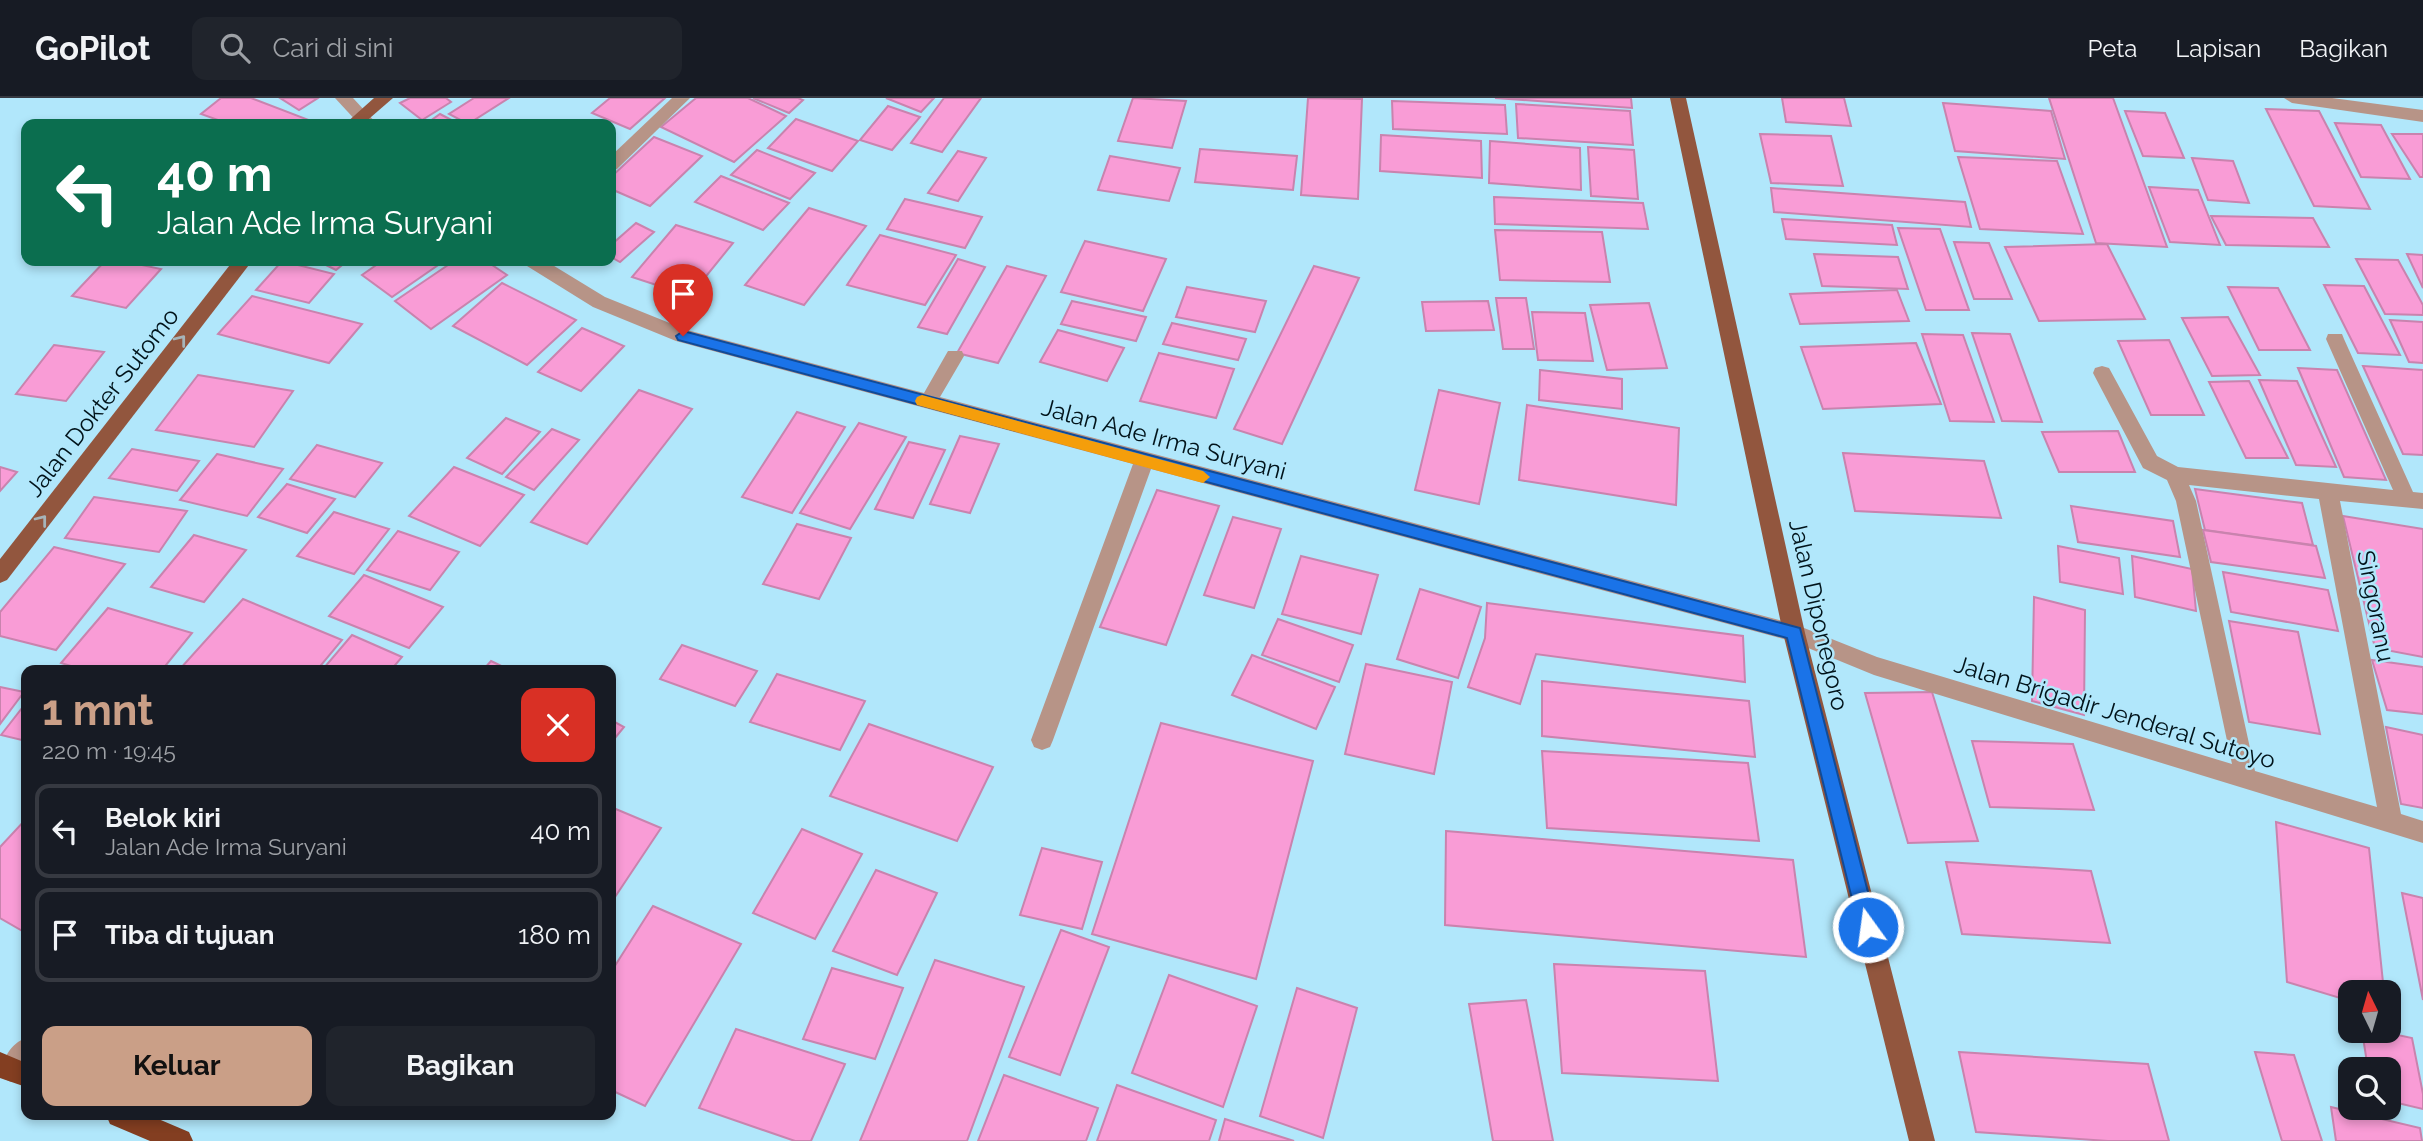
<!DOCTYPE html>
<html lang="id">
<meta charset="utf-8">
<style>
body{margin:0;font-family:Raleway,sans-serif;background:#20242c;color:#f1f3f6;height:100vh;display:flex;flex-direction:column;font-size:26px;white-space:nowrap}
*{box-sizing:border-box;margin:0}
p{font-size:23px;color:#9ea1a6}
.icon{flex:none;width:38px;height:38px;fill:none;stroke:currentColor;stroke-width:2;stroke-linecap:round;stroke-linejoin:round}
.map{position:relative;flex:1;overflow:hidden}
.details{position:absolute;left:21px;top:567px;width:595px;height:455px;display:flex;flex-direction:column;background:#171b24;border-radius:14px;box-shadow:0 4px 10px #0003}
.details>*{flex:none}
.top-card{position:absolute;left:21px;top:21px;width:595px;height:147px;border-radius:14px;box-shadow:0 4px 10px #0003;background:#0b6e4f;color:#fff;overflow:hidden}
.needle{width:46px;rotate:355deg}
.controls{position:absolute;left:2338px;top:882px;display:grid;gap:14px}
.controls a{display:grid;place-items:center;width:63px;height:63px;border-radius:14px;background:#171b24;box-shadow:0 4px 10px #0003;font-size:35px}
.pin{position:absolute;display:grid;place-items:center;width:60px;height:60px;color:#fff;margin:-72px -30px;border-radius:50% 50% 50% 0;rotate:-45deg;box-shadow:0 0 7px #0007}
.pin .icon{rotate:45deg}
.me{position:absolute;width:77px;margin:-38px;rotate:346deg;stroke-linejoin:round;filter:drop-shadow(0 0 5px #0008)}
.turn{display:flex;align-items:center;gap:24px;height:147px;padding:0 21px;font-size:32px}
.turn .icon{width:91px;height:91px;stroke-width:2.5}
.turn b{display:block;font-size:49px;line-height:60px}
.round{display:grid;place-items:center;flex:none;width:74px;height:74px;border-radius:14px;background:#20242c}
.summary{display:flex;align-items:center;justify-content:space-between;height:119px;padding:0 21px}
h1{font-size:42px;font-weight:700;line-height:52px;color:#ca9f87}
.action{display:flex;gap:14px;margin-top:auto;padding:14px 21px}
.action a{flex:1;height:80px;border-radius:14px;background:#ca9f87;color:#111;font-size:28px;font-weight:700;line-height:80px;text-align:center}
.action a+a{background:#20242c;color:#f1f3f6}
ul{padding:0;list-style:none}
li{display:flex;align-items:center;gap:21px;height:94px;margin:0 14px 10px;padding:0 7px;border:4px solid #363941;border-radius:14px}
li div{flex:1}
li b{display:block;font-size:26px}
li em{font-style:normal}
header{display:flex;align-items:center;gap:42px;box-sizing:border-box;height:98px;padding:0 35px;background:#171b24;border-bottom:2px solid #363941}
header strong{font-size:33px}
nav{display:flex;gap:38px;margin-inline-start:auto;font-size:24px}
.search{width:490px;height:63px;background:#20242c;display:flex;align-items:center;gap:18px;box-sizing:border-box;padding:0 24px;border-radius:14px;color:#9ea1a6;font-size:26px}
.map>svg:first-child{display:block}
.building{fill:#f99cd6;stroke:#c983ae;stroke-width:2}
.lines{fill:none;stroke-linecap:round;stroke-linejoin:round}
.minor{fill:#b79487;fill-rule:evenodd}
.major{fill:#92563e;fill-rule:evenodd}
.highway{fill:#833e21;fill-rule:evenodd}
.oneway{stroke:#a6b4b9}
.route{fill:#1a73e8;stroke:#114b97;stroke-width:2}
.slow{fill:#f59e0b}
.labels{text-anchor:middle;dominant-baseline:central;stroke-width:5;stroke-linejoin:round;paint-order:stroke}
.street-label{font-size:24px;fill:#01131a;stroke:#b1e7fb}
</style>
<header>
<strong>GoPilot</strong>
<div class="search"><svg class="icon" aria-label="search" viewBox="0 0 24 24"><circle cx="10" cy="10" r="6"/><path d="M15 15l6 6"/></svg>Cari di sini</div>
<nav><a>Peta</a><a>Lapisan</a><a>Bagikan</a></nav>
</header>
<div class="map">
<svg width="2423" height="1043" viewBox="0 0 2423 1043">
<rect width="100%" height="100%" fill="#b1e7fb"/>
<g class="building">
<path d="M221 0H251L314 24 310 26H229L201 16Z"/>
<path d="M280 0H318L299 12Z"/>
<path d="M410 0H446L451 4 422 22 400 5Z"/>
<path d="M474 0H509L468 26 449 16Z"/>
<path d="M610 0H665L630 31 592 15Z"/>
<path d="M696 0H748L786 18 734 64 661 29Z"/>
<path d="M753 0H798L803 2 789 15Z"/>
<path d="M886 0H934L921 14Z"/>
<path d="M944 0H981L942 54 911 45Z"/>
<path d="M1133 0 1186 3 1172 50 1118 43Z"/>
<path d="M1308 0 1362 1 1358 101 1301 97Z"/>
<path d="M1495 0H1631L1632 10Z"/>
<path d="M1782 0H1844L1851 28 1786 24Z"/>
<path d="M2049 0H2113L2167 149 2096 145Z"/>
<path d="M1392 3 1505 7 1507 36 1393 31Z"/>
<path d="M1943 5 2051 13 2065 61 1955 53Z"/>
<path d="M1516 6 1630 13 1633 47 1518 40Z"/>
<path d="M888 8 920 19 892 52 860 42Z"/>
<path d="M2266 11 2319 13 2370 111 2314 108Z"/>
<path d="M2125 13 2165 15 2184 60 2143 58Z"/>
<path d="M440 16 459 26H426Z"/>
<path d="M796 21 858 43 832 73 768 50Z"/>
<path d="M2335 25 2381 27 2410 81 2361 79Z"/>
<path d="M1760 36 1831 38 1843 88 1771 85Z"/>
<path d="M2392 36H2423V79H2420Z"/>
<path d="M1381 37 1481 43 1482 80 1380 73Z"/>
<path d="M654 39 702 58 650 108 611 91V79Z"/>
<path d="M1490 43 1580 50 1581 92 1489 85Z"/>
<path d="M1588 49 1634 52 1638 101 1591 98Z"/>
<path d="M1200 51 1297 58 1293 92 1195 84Z"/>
<path d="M757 52 815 75 790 101 731 77Z"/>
<path d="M958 53 986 60 958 103 928 95Z"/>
<path d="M1110 58 1180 70 1169 103 1098 92Z"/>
<path d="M1958 59 2057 63 2083 136 1980 131Z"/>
<path d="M2192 60 2233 63 2249 105 2208 102Z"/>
<path d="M721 78 789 105 763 132 695 104Z"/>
<path d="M2149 89 2198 92 2220 147 2170 144Z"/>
<path d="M1771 90 1965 104 1971 129 1774 114Z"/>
<path d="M1494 99 1643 105 1648 131 1495 126Z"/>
<path d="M905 101 982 119 965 150 887 131Z"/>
<path d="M809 110 866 128 804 207 745 187Z"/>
<path d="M2211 118 2313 120 2329 149 2226 147Z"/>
<path d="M1782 121 1892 127 1897 147 1786 141Z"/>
<path d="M636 125 654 134 620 164 611 159V147Z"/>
<path d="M676 127 733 145 690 198 632 179Z"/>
<path d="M1898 130 1940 131 1969 212H1926Z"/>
<path d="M1495 132 1602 134 1610 184 1500 182Z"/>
<path d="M880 137 956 157 925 207 847 187Z"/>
<path d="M1085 143 1166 161 1143 213 1061 194Z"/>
<path d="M1954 144 1989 145 2012 201H1974Z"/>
<path d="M2107 146 2145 221 2039 223 2005 149Z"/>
<path d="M1814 156 1898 159 1908 191 1822 188Z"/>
<path d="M2407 156 2423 157V190Z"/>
<path d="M958 161 985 169 947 236 918 229Z"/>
<path d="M2356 161 2398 162 2423 207V217L2385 216Z"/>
<path d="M105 163H123L161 171 126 210 72 198Z"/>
<path d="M282 163 334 176 309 205 256 192Z"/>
<path d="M318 163H347L336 172Z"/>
<path d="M382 163H444L392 199 362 177Z"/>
<path d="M454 163H486L507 177 431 231 395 203Z"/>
<path d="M1007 168 1046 178 998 265 957 255Z"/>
<path d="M1314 168 1359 180 1282 346 1234 331Z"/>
<path d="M502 185 576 222 527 267 453 228Z"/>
<path d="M2324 187 2364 188 2400 257 2358 255Z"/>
<path d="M1187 189 1266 203 1255 234 1176 219Z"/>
<path d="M2228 189 2278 190 2310 252H2259Z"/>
<path d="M1897 192 1909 223 1800 226 1790 196Z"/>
<path d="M252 198 362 226 329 265 218 236Z"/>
<path d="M1496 200H1526L1534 251H1503Z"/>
<path d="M1072 203 1146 219 1136 243 1061 226Z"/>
<path d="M1488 203 1494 232 1426 233 1422 204Z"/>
<path d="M1649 205 1667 270 1607 272 1590 207Z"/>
<path d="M1532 214 1585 215 1593 263 1538 262Z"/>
<path d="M2228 219 2260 277 2212 278 2182 220Z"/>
<path d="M2390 222 2423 224V265L2409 264Z"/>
<path d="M1172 225 1246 241 1238 262 1163 246Z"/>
<path d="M582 230 624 248 581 293 538 274Z"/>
<path d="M1058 232 1124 250 1107 283 1040 264Z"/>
<path d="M1972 235 2010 236 2042 324 2002 323Z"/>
<path d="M1922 236 1963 237 1994 324 1950 323Z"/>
<path d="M2169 242 2204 317H2151L2118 243Z"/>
<path d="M1916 245 1941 306 1823 311 1801 249Z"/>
<path d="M54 247 104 254 66 303 16 296Z"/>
<path d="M1159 255 1234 271 1216 320 1140 303Z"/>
<path d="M2363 268 2423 272V357L2403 356Z"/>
<path d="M2298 270 2337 272 2386 382 2344 379Z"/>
<path d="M1540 272 1622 281V311L1539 302Z"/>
<path d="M198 277 293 293 254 349 156 332Z"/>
<path d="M2259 282 2297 283 2336 369 2296 367Z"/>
<path d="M2249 283 2288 360H2246L2209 284Z"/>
<path d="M639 292 692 311 587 446 531 424Z"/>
<path d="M1439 292 1500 305 1479 406 1415 392Z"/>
<path d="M1527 307 1679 330 1676 407 1519 382Z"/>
<path d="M797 314 845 329 792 415 742 399Z"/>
<path d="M506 320 540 334 502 376 467 360Z"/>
<path d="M859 325 906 339 850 431 800 415Z"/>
<path d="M552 331 579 342 534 392 506 379Z"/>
<path d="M2118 333 2135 374H2059L2042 334Z"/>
<path d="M960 338 999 346 970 415 930 406Z"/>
<path d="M909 344 945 352 913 420 875 411Z"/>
<path d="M317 347 382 365 355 399 290 381Z"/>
<path d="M132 351 199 363 177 393 109 380Z"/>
<path d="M1843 355 1984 363 2001 420 1855 413Z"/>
<path d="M217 356 283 371 247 418 180 402Z"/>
<path d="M0 369 17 374 0 393Z"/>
<path d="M454 369 524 397 480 448 409 418Z"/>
<path d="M287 386 335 401 307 435 258 419Z"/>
<path d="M2195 391 2302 405 2313 447 2205 432Z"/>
<path d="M1157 392 1219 408 1166 547 1100 529Z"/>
<path d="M94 399 187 413 159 454 65 440Z"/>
<path d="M2071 408 2173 423 2180 459 2078 444Z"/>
<path d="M334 414 389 431 354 476 297 458Z"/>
<path d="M2343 418 2423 431V559L2375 550Z"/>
<path d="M1233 419 1281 431 1254 510 1204 497Z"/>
<path d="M797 426 851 440 819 501 763 486Z"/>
<path d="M2203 432 2316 448 2325 480 2211 464Z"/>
<path d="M398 433 459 454 430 492 367 472Z"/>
<path d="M194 437 246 452 204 504 151 489Z"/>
<path d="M2058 448 2119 460 2123 496 2060 484Z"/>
<path d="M54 449 125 466 56 552 0 538V514Z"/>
<path d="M1301 458 1378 477 1361 536 1282 516Z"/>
<path d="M2132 458 2192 471 2196 513 2135 499Z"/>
<path d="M2223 474 2328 492 2338 533 2231 514Z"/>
<path d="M364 477 443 509 409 550 329 518Z"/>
<path d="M1420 491 1481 509 1458 580 1397 561Z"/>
<path d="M2034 499 2085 512 2084 617 2032 603Z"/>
<path d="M243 501 342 542 317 572H179Z"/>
<path d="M1487 505 1743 538 1745 584 1536 556 1520 606 1468 589 1485 540Z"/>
<path d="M108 510 192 535 162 572H84L61 565Z"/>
<path d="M1278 521 1353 547 1339 584 1262 557Z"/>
<path d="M2229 523 2298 534 2320 636 2249 624Z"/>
<path d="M352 537 402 559 391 572 323 571Z"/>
<path d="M682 547 757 573 735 608 660 581Z"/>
<path d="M1252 557 1335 589 1316 631 1232 597Z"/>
<path d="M2372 562 2423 569V616L2387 612Z"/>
<path d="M491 563 510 572H483Z"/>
<path d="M1366 566 1452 584 1434 676 1345 656Z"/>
<path d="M777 576 865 603 840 652 750 624Z"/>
<path d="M1542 583 1749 603 1755 659 1542 638Z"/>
<path d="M0 589 24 594 0 626Z"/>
<path d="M1932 594 1978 743 1908 745 1865 595Z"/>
<path d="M26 605V643L1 637Z"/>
<path d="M611 622 624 629 611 645Z"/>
<path d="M1161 625 1313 663 1256 881 1092 836Z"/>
<path d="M869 626 993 669 957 743 830 698Z"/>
<path d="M2386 629 2423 637V710L2401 706Z"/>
<path d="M1972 643 2073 646 2094 712 1990 709Z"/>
<path d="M1542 653 1748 665 1759 743 1547 730Z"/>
<path d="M611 709 661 730 611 805Z"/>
<path d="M26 721V835L0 820V749Z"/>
<path d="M2276 724 2369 750 2384 894H2350V903L2287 884Z"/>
<path d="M802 731 862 756 815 841 753 815Z"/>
<path d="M1446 733 1793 762 1806 859 1445 827Z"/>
<path d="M1042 750 1102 764 1082 831 1020 817Z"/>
<path d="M1946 764 2091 773 2110 845 1962 836Z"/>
<path d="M876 772 937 795 897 877 833 853Z"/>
<path d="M2402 795 2423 800V902Z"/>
<path d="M653 808 741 846 645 1008 611 992V874Z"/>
<path d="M1061 832 1109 849 1060 977 1009 959Z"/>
<path d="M935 862 1024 889 967 1043H860Z"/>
<path d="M1554 866 1705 873 1718 983 1562 975Z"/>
<path d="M832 870 903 890 875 961 803 941Z"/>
<path d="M1169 877 1257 908 1223 1009 1132 975Z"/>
<path d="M1297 890 1357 910 1323 1040 1260 1018Z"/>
<path d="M1526 902 1553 1043H1493L1469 906Z"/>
<path d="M736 931 845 966 811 1043H795L699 1010Z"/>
<path d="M2362 933H2379L2412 940 2423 996V1011L2389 1003V971H2368Z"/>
<path d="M1959 954 2148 966 2169 1043H2108L1976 1034Z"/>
<path d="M2255 954 2294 957 2322 1043H2282Z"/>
<path d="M1004 977 1098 1010 1086 1043H978Z"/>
<path d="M1117 987 1216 1022 1209 1043H1097Z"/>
<path d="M2331 1009 2420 1030 2422 1043H2336Z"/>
<path d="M1225 1021 1294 1043H1219Z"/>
</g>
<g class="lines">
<g class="minor">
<path d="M335 0H353L377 26H359Z"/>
<path d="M672 0H690L617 71 611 73V58Z"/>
<path d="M2284 0H2332L2423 12V24L2292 5Z"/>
<path d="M524 163H546L605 199 687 232 924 295 948 253H962L964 258 940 299 1794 526 1877 559 2232 666 2176 403 2167 382 2143 370 2093 275 2095 270 2102 268 2109 270 2157 358 2178 369 2393 392 2326 241 2328 236H2342L2344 241 2413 394 2423 395V411L2340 403 2401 716 2423 723V745L1874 577 1791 543 1151 371 1053 642 1050 649 1042 652 1034 649 1031 642 1133 366 676 243 593 209 527 168ZM2189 387 2319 401 2377 709 2255 673 2196 403Z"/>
<path d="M26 940C26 958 31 975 11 984L2 980C0 963 11 945 26 940Z"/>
</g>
<g class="major">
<path d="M374 0H393L363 26H345Z"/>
<path d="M1670 0H1686L1805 535 1935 1043H1909L1783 535Z"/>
<path d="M233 163H252L7 482 0 485V461Z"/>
</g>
<g class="highway">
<path d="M0 954 26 965V989L0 980Z"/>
<path d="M106 1017H149L189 1034 193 1043H150L110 1026Z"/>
</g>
</g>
<defs><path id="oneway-chevron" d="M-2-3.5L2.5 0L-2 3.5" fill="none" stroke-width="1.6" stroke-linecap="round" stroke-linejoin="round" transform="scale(1.75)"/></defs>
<g class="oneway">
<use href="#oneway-chevron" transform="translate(181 242) rotate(-52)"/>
<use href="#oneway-chevron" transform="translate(42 422) rotate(-52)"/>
</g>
<path class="route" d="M683 233 1800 530 1877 829 1875 835 1868 838 1862 835 1859 829 1787 540 678 242 676 238Z"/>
<path class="slow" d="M922 297 1203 373 1210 379 1203 385 917 307 915 303 917 299Z"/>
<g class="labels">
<g class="street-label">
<text transform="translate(102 304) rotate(-52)">Jalan Dokter Sutomo</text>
<text transform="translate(1164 341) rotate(15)">Jalan Ade Irma Suryani</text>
<text transform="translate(2376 508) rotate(79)">Singoranu</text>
<text transform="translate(1819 517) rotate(77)">Jalan Diponegoro</text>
<text transform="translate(2115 614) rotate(17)">Jalan Brigadir Jenderal Sutoyo</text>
</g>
</g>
</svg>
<div class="controls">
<a><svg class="needle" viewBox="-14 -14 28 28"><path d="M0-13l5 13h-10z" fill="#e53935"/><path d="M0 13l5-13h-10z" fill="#9ea1a6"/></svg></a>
<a><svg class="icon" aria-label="search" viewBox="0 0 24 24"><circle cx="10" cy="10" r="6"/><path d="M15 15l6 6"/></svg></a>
</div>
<div class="pin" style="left:683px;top:238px;background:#d93025"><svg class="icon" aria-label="arrive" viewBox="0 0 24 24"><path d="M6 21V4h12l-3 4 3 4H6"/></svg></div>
<svg class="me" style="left:1868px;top:829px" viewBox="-20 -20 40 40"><circle r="17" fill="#1a73e8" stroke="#fff" stroke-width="3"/><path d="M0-11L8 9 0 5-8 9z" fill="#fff"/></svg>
<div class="top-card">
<div class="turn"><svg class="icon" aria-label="left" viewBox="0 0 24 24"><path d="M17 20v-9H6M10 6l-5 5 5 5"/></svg><div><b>40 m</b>Jalan Ade Irma Suryani</div></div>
</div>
<section class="details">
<div class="summary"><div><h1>1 mnt</h1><p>220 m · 19:45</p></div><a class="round" style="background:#d93025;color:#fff"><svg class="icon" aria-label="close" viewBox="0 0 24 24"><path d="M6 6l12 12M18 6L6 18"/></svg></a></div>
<ul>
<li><svg class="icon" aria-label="left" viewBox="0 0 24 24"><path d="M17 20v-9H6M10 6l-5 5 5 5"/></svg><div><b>Belok kiri</b><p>Jalan Ade Irma Suryani</p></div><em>40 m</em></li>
<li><svg class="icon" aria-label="arrive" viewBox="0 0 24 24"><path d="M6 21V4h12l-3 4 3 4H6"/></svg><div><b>Tiba di tujuan</b></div><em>180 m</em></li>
</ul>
<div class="action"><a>Keluar</a><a>Bagikan</a></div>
</section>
</div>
